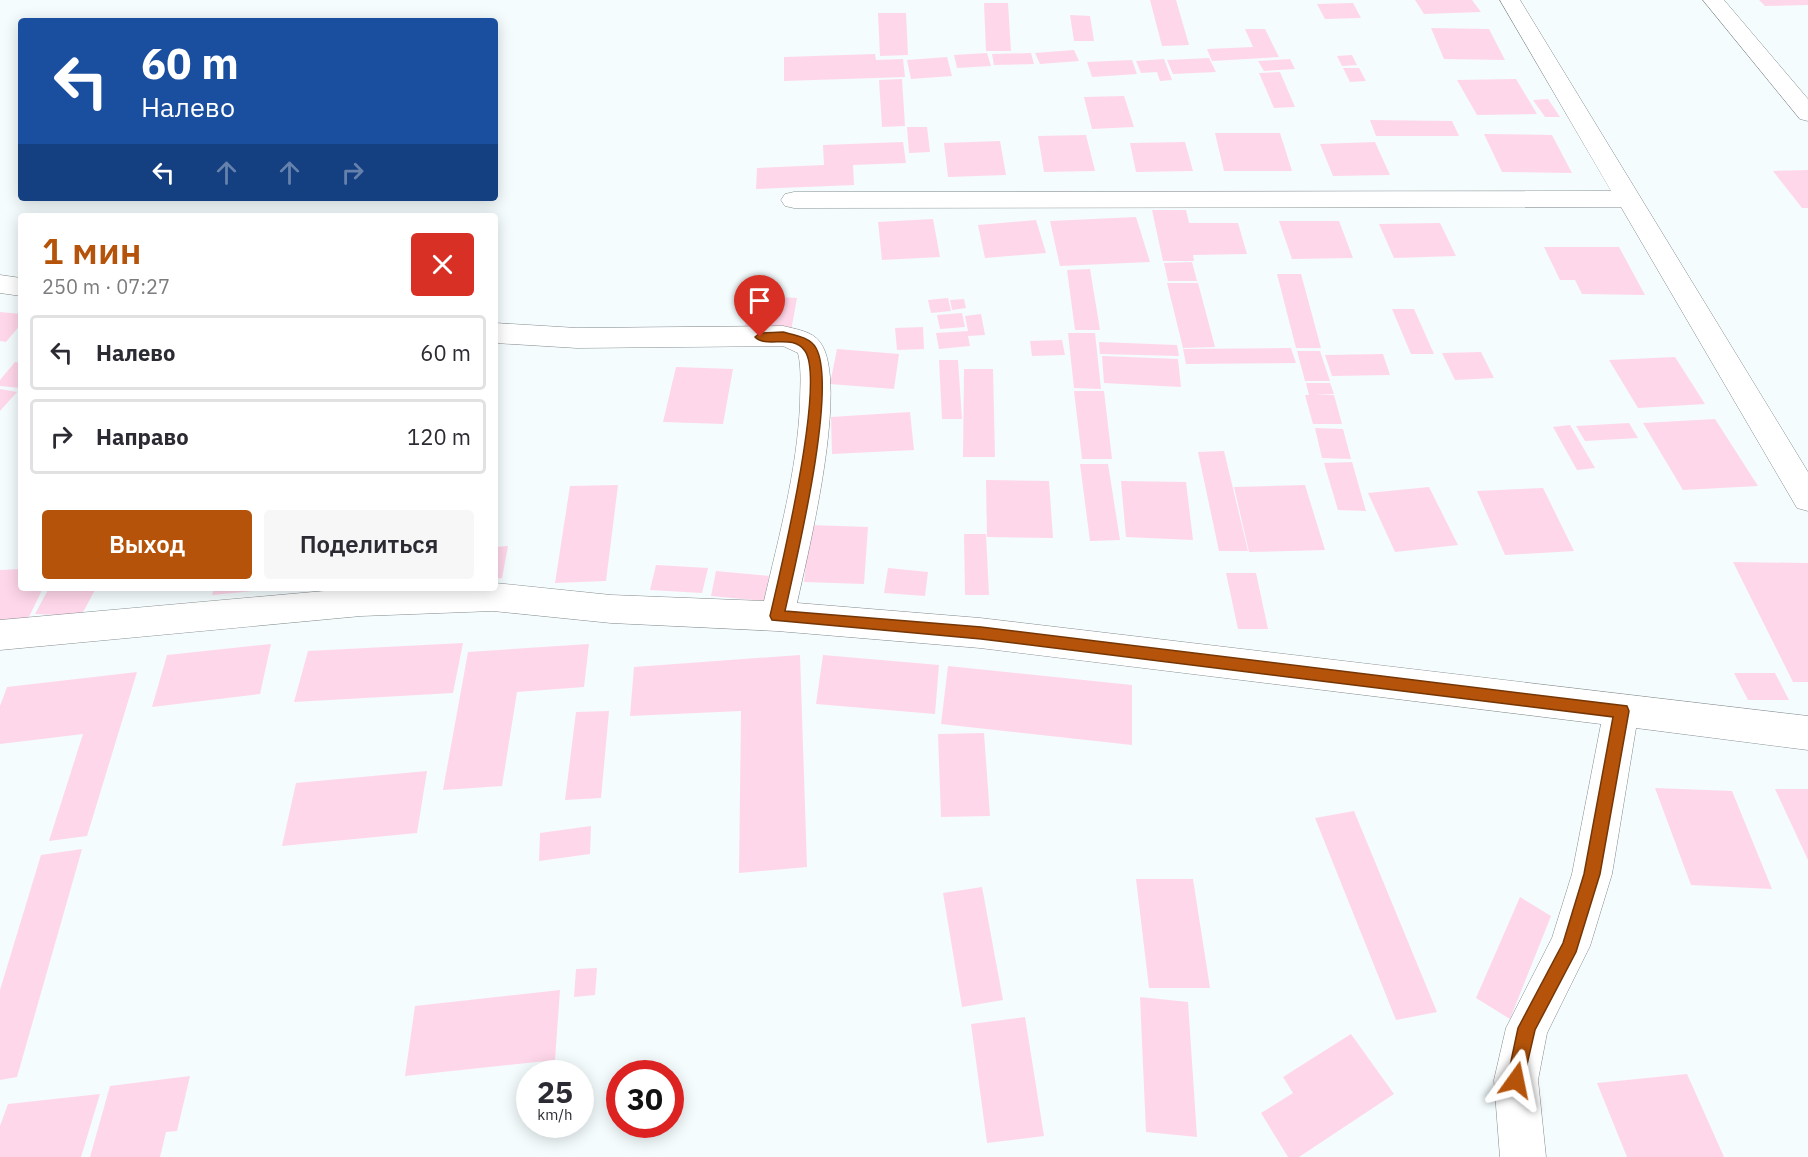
<!DOCTYPE html>
<html lang="ru">
<meta charset="utf-8">
<style>
body{margin:0;font-family:"IBM Plex Sans",sans-serif;background:#f7f7f7;color:#2b2b33;height:100vh;display:flex;flex-direction:column;font-size:22px;white-space:nowrap}
*{box-sizing:border-box;margin:0}
p{font-size:20px;color:#7c7c81}
.icon{flex:none;width:33px;height:33px;fill:none;stroke:currentColor;stroke-width:2;stroke-linecap:round;stroke-linejoin:round}
.map{position:relative;flex:1;overflow:hidden}
.panel{position:absolute;left:18px;top:213px;width:480px;height:378px;display:flex;flex-direction:column;background:#fff;border-radius:6px;box-shadow:0 3px 15px #0003}
.panel>*{flex:none}
.guide{position:absolute;left:18px;top:18px;width:480px;height:183px;border-radius:6px;box-shadow:0 3px 15px #0003;background:#1a4fa0;color:#fff;overflow:hidden}
.speed{position:absolute;left:516px;top:1060px;display:flex;gap:12px;font-size:30px;font-weight:700;text-align:center}
.speed>*{display:grid;place-content:center;width:78px;height:78px;border-radius:50%;background:#fff;box-shadow:0 3px 15px #0003;line-height:1}
.speed small{font-size:15px;font-weight:400}
.speed .limit{border:9px solid #d22;background:#fff;color:#111}
.pin{position:absolute;display:grid;place-items:center;width:51px;height:51px;color:#fff;margin:-62px -26px;border-radius:50% 50% 50% 0;rotate:-45deg;box-shadow:0 0 6px #0007}
.pin .icon{rotate:45deg}
.me{position:absolute;width:66px;margin:-33px;rotate:12deg;stroke-linejoin:round;filter:drop-shadow(0 0 4px #0008)}
.turn{display:flex;align-items:center;gap:21px;height:126px;padding:0 24px;font-size:27px}
.turn .icon{width:78px;height:78px;stroke-width:2.5}
.turn b{display:block;font-size:42px;line-height:51px}
.lanes{display:flex;align-items:center;height:57px;padding:0 24px;background:#0003;justify-content:center;gap:30px;direction:ltr}
.lanes .off{opacity:.35}
.round{display:grid;place-items:center;flex:none;width:63px;height:63px;border-radius:6px;background:#f7f7f7}
.head{display:flex;align-items:center;justify-content:space-between;height:102px;padding:0 24px}
h1{font-size:36px;font-weight:600;line-height:45px;color:#b45309}
.primary-button{display:flex;gap:12px;margin-top:auto;padding:12px 24px}
.primary-button a{flex:1;height:69px;border-radius:6px;background:#b45309;color:#fff;font-size:24px;font-weight:600;line-height:69px;text-align:center}
.primary-button a+a{background:#f7f7f7;color:#2b2b33}
ul{padding:0;list-style:none}
li{display:flex;align-items:center;gap:18px;height:75px;margin:0 12px 9px;padding:0 12px;border:3px solid #e1e1e2;border-radius:6px}
li div{flex:1}
li b{display:block;font-size:22px}
li em{font-style:normal}
.map>svg:first-child{display:block}
.building{fill:#ffd7ea}
.lines{fill:none;stroke-linecap:round;stroke-linejoin:round}
.minor-casing{stroke:#838a8c;stroke-width:1}
.minor{fill:#fff;fill-rule:evenodd}
.route{fill:#b45309;stroke:#753606;stroke-width:1.5}
</style>
<div class="map">
<svg width="1808" height="1157" viewBox="0 0 1808 1157">
<rect width="100%" height="100%" fill="#f4fcfe"/>
<g class="building">
<path d="M1150 0H1176L1189 45 1162 46Z"/>
<path d="M1415 0H1472L1481 12 1424 14Z"/>
<path d="M1759 0H1808V5L1765 6Z"/>
<path d="M984 3H1008L1011 51H986Z"/>
<path d="M1353 3 1361 18 1325 19 1317 4Z"/>
<path d="M878 13H906L908 55 880 56Z"/>
<path d="M1070 15 1090 16 1094 41H1074Z"/>
<path d="M1431 28 1489 29 1505 60 1444 59Z"/>
<path d="M1245 29H1265L1279 57 1212 61 1207 49 1253 47Z"/>
<path d="M1074 50 1079 61 1040 64 1035 53Z"/>
<path d="M987 53 991 66 957 68 954 55Z"/>
<path d="M1031 53 1034 64 994 65 992 54Z"/>
<path d="M875 54 876 60 903 59 905 77 784 81V57Z"/>
<path d="M1352 55 1357 65 1342 66 1337 56Z"/>
<path d="M947 57 952 76 911 79 907 60Z"/>
<path d="M1209 58 1216 72 1173 74 1167 60Z"/>
<path d="M1164 59 1172 80 1160 81 1157 72 1141 73 1136 61Z"/>
<path d="M1290 59 1295 69 1264 71 1258 61Z"/>
<path d="M1132 60 1137 74 1092 77 1087 62Z"/>
<path d="M1343 68H1359L1366 81 1350 82Z"/>
<path d="M1280 72 1295 107 1274 108 1259 73Z"/>
<path d="M902 79 905 126 882 127 879 80Z"/>
<path d="M1516 79 1537 114 1477 115 1457 80Z"/>
<path d="M1124 96 1134 127 1092 129 1084 97Z"/>
<path d="M1548 99 1560 117H1545L1533 100Z"/>
<path d="M1370 120 1452 121 1459 136H1376Z"/>
<path d="M907 127H927L930 152 909 153Z"/>
<path d="M1215 133H1280L1292 171H1224Z"/>
<path d="M1484 134 1552 135 1572 173 1502 172Z"/>
<path d="M1086 135 1095 171 1044 172 1038 136Z"/>
<path d="M1000 141 1006 175 948 177 944 143Z"/>
<path d="M903 142 906 163 853 165 854 185 756 189 757 168 824 165 823 145Z"/>
<path d="M1185 142 1193 171 1136 172 1130 143Z"/>
<path d="M1375 142 1390 175 1333 176 1320 144Z"/>
<path d="M1808 170V208H1802L1773 171Z"/>
<path d="M1152 210H1186L1189 223H1238L1247 254 1193 255 1194 261H1163Z"/>
<path d="M1136 217 1150 262 1060 266 1050 221Z"/>
<path d="M933 219 940 257 882 260 878 222Z"/>
<path d="M1036 220 1046 253 985 258 978 225Z"/>
<path d="M1279 221H1339L1353 258 1292 259Z"/>
<path d="M1440 223 1456 256 1394 258 1379 224Z"/>
<path d="M1544 247H1619L1645 295 1582 294 1575 280H1560Z"/>
<path d="M1192 262 1197 281H1168L1164 263Z"/>
<path d="M1090 269 1100 330H1075L1067 270Z"/>
<path d="M1277 274H1301L1321 348H1296Z"/>
<path d="M1167 283H1198L1215 347 1183 348Z"/>
<path d="M752 296 797 298 791 331 744 329Z"/>
<path d="M948 298 951 311 931 313 928 300Z"/>
<path d="M964 299 966 308 952 310 950 300Z"/>
<path d="M1392 309H1414L1434 354H1411Z"/>
<path d="M0 312 21 314V324L6 342 0 341Z"/>
<path d="M962 313 965 327 940 329 937 315Z"/>
<path d="M981 314 985 335 968 336 970 346 939 349 936 333 968 331 965 316Z"/>
<path d="M923 327 924 349 897 350 895 328Z"/>
<path d="M1068 333H1095L1101 389 1074 388Z"/>
<path d="M1062 340 1065 355 1032 356 1030 341Z"/>
<path d="M1099 342 1177 345 1179 356 1100 354Z"/>
<path d="M1291 348 1296 363 1186 364 1183 349Z"/>
<path d="M837 349 899 354 894 389 830 384Z"/>
<path d="M1297 351H1320L1330 381H1305Z"/>
<path d="M1481 352 1494 378 1455 380 1442 353Z"/>
<path d="M1383 354 1390 375 1332 376 1325 355Z"/>
<path d="M1102 356 1178 359 1181 387 1104 383Z"/>
<path d="M1675 357 1705 404 1638 408 1609 360Z"/>
<path d="M939 360H958L962 419H942Z"/>
<path d="M15 362 21 363V388L0 386V380Z"/>
<path d="M676 367 733 369 723 424 663 422Z"/>
<path d="M964 369H993L995 457H963Z"/>
<path d="M1306 383H1330L1334 394 1314 395H1334L1342 424H1313L1305 395H1309Z"/>
<path d="M0 389 17 392 0 411Z"/>
<path d="M1074 391H1104L1112 459H1082Z"/>
<path d="M910 412 914 450 832 454 831 417Z"/>
<path d="M1715 419 1758 486 1683 490 1643 423Z"/>
<path d="M1629 423 1638 438 1585 441 1576 426Z"/>
<path d="M1570 425 1595 468 1577 470 1553 427Z"/>
<path d="M1315 428 1343 429 1351 459 1322 458Z"/>
<path d="M1224 451 1248 551H1219L1198 452Z"/>
<path d="M1352 462 1366 511 1338 510 1324 463Z"/>
<path d="M1080 464H1108L1120 540 1090 541Z"/>
<path d="M986 480 1049 481 1053 538 987 537Z"/>
<path d="M1121 481 1186 482 1193 540 1126 537Z"/>
<path d="M618 485 606 581 555 583 570 486Z"/>
<path d="M1305 485 1325 550 1249 552 1234 487Z"/>
<path d="M1429 487 1458 545 1395 552 1368 493Z"/>
<path d="M1543 488 1574 551 1505 555 1477 491Z"/>
<path d="M810 525 868 527 864 584 804 582Z"/>
<path d="M964 534H986L989 595H965Z"/>
<path d="M508 546 502 578 495 579V547Z"/>
<path d="M1733 562 1808 563V682H1793Z"/>
<path d="M656 565 708 568 702 593 650 590Z"/>
<path d="M888 568 928 572 925 596 884 593Z"/>
<path d="M21 569V588H43L28 619 0 620V570Z"/>
<path d="M716 571 769 576 764 601 711 596Z"/>
<path d="M1226 573H1256L1268 629H1238Z"/>
<path d="M49 588H96L81 616 35 614Z"/>
<path d="M214 588H264V590L212 595Z"/>
<path d="M463 643 453 693 294 702 308 651Z"/>
<path d="M271 644 260 694 152 707 167 655Z"/>
<path d="M589 644 584 687 517 692 502 786 443 790 468 652Z"/>
<path d="M800 655 807 867 739 873 741 711 630 716 634 667Z"/>
<path d="M823 655 939 665 935 714 816 704Z"/>
<path d="M948 666 1132 685V745L941 724Z"/>
<path d="M137 672 87 836 49 841 83 734 0 744V706L7 687Z"/>
<path d="M1734 673H1775L1789 700H1748Z"/>
<path d="M609 711 601 798 565 800 576 712Z"/>
<path d="M984 733 990 816 941 817 938 734Z"/>
<path d="M427 771 417 833 282 846 296 783Z"/>
<path d="M1655 788 1732 791 1772 889 1691 885Z"/>
<path d="M1775 789H1808V860Z"/>
<path d="M1354 811 1437 1012 1396 1020 1315 818Z"/>
<path d="M591 826 590 854 539 861 540 833Z"/>
<path d="M82 849 17 1077 0 1080V990L41 855Z"/>
<path d="M1136 879H1193L1210 988H1149Z"/>
<path d="M982 887 1003 1000 962 1007 943 893Z"/>
<path d="M1520 897 1551 916 1510 1019 1476 998Z"/>
<path d="M597 968 595 995 574 997 576 969Z"/>
<path d="M560 990 555 1060 405 1076 415 1006Z"/>
<path d="M1140 997 1188 1002 1197 1137 1146 1132Z"/>
<path d="M1025 1017 1044 1136 987 1143 971 1024Z"/>
<path d="M1351 1034 1394 1094 1299 1157H1288L1261 1113 1293 1093 1283 1077Z"/>
<path d="M1687 1074 1724 1157H1627L1597 1083Z"/>
<path d="M190 1076 177 1131 166 1132 160 1157H90L110 1086Z"/>
<path d="M100 1094 81 1157H0V1126L8 1104Z"/>
</g>
<g class="lines">
<defs>
<g id="minor">
<path d="M1500 0H1520L1808 472V511L1797 508 1621 207 794 208 785 206 781 200 785 194 794 192 1611 191Z"/>
<path d="M1703 0H1724L1808 99V121L1800 119Z"/>
<path d="M0 275 21 278V296L0 293Z"/>
<path d="M495 323 577 328 783 326C795 329 812 331 820 342 850 382 808 553 797 603L980 618 1808 716V750L1636 728 1612 874 1590 946 1547 1033 1538 1080 1546 1157H1500L1494 1080 1506 1028 1552 938 1572 874 1601 724 980 648 777 631 611 623 493 611 361 616 0 650V620L358 588H495V583L611 595 764 601C779 536 797 471 800 404 800 388 802 370 798 353L783 346 577 348 495 343Z"/>
</g>
</defs>
<use href="#minor" class="minor-casing"/>
<use href="#minor" class="minor"/>
</g>
<path class="route" d="M783 332C794 335 810 337 816 348 838 388 796 561 785 611L981 627 1627 706 1629 711 1600 874 1576 952 1535 1030 1522 1086 1516 1089 1510 1086 1507 1080 1518 1028 1563 943 1584 874 1613 717 981 639 772 620 770 616C780 573 826 382 805 351 793 333 766 349 755 337L760 333Z"/>
</svg>
<div class="speed"><div>25<small>km/h</small></div><div class="limit">30</div></div>
<div class="pin" style="left:760px;top:337px;background:#d93025"><svg class="icon" aria-label="arrive" viewBox="0 0 24 24"><path d="M6 21V4h12l-3 4 3 4H6"/></svg></div>
<svg class="me" style="left:1516px;top:1080px" viewBox="-20 -20 40 40"><path d="M0-17L14 15 0 8-14 15z" fill="#b45309" stroke="#fff" stroke-width="4"/></svg>
<div class="guide">
<div class="turn"><svg class="icon" aria-label="left" viewBox="0 0 24 24"><path d="M17 20v-9H6M10 6l-5 5 5 5"/></svg><div><b>60 m</b>Налево</div></div>
<div class="lanes"><svg class="icon" aria-label="left" viewBox="0 0 24 24"><path d="M17 20v-9H6M10 6l-5 5 5 5"/></svg><svg class="icon off" aria-label="ahead" viewBox="0 0 24 24"><path d="M12 20V5M6 11l6-6 6 6"/></svg><svg class="icon off" aria-label="ahead" viewBox="0 0 24 24"><path d="M12 20V5M6 11l6-6 6 6"/></svg><svg class="icon off" aria-label="right" viewBox="0 0 24 24"><path d="M7 20v-9h11M14 6l5 5-5 5"/></svg></div>
</div>
<section class="panel">
<div class="head"><div><h1>1 мин</h1><p>250 m · 07:27</p></div><a class="round" style="background:#d93025;color:#fff"><svg class="icon" aria-label="close" viewBox="0 0 24 24"><path d="M6 6l12 12M18 6L6 18"/></svg></a></div>
<ul>
<li><svg class="icon" aria-label="left" viewBox="0 0 24 24"><path d="M17 20v-9H6M10 6l-5 5 5 5"/></svg><div><b>Налево</b></div><em>60 m</em></li>
<li><svg class="icon" aria-label="right" viewBox="0 0 24 24"><path d="M7 20v-9h11M14 6l5 5-5 5"/></svg><div><b>Направо</b></div><em>120 m</em></li>
</ul>
<div class="primary-button"><a>Выход</a><a>Поделиться</a></div>
</section>
</div>
